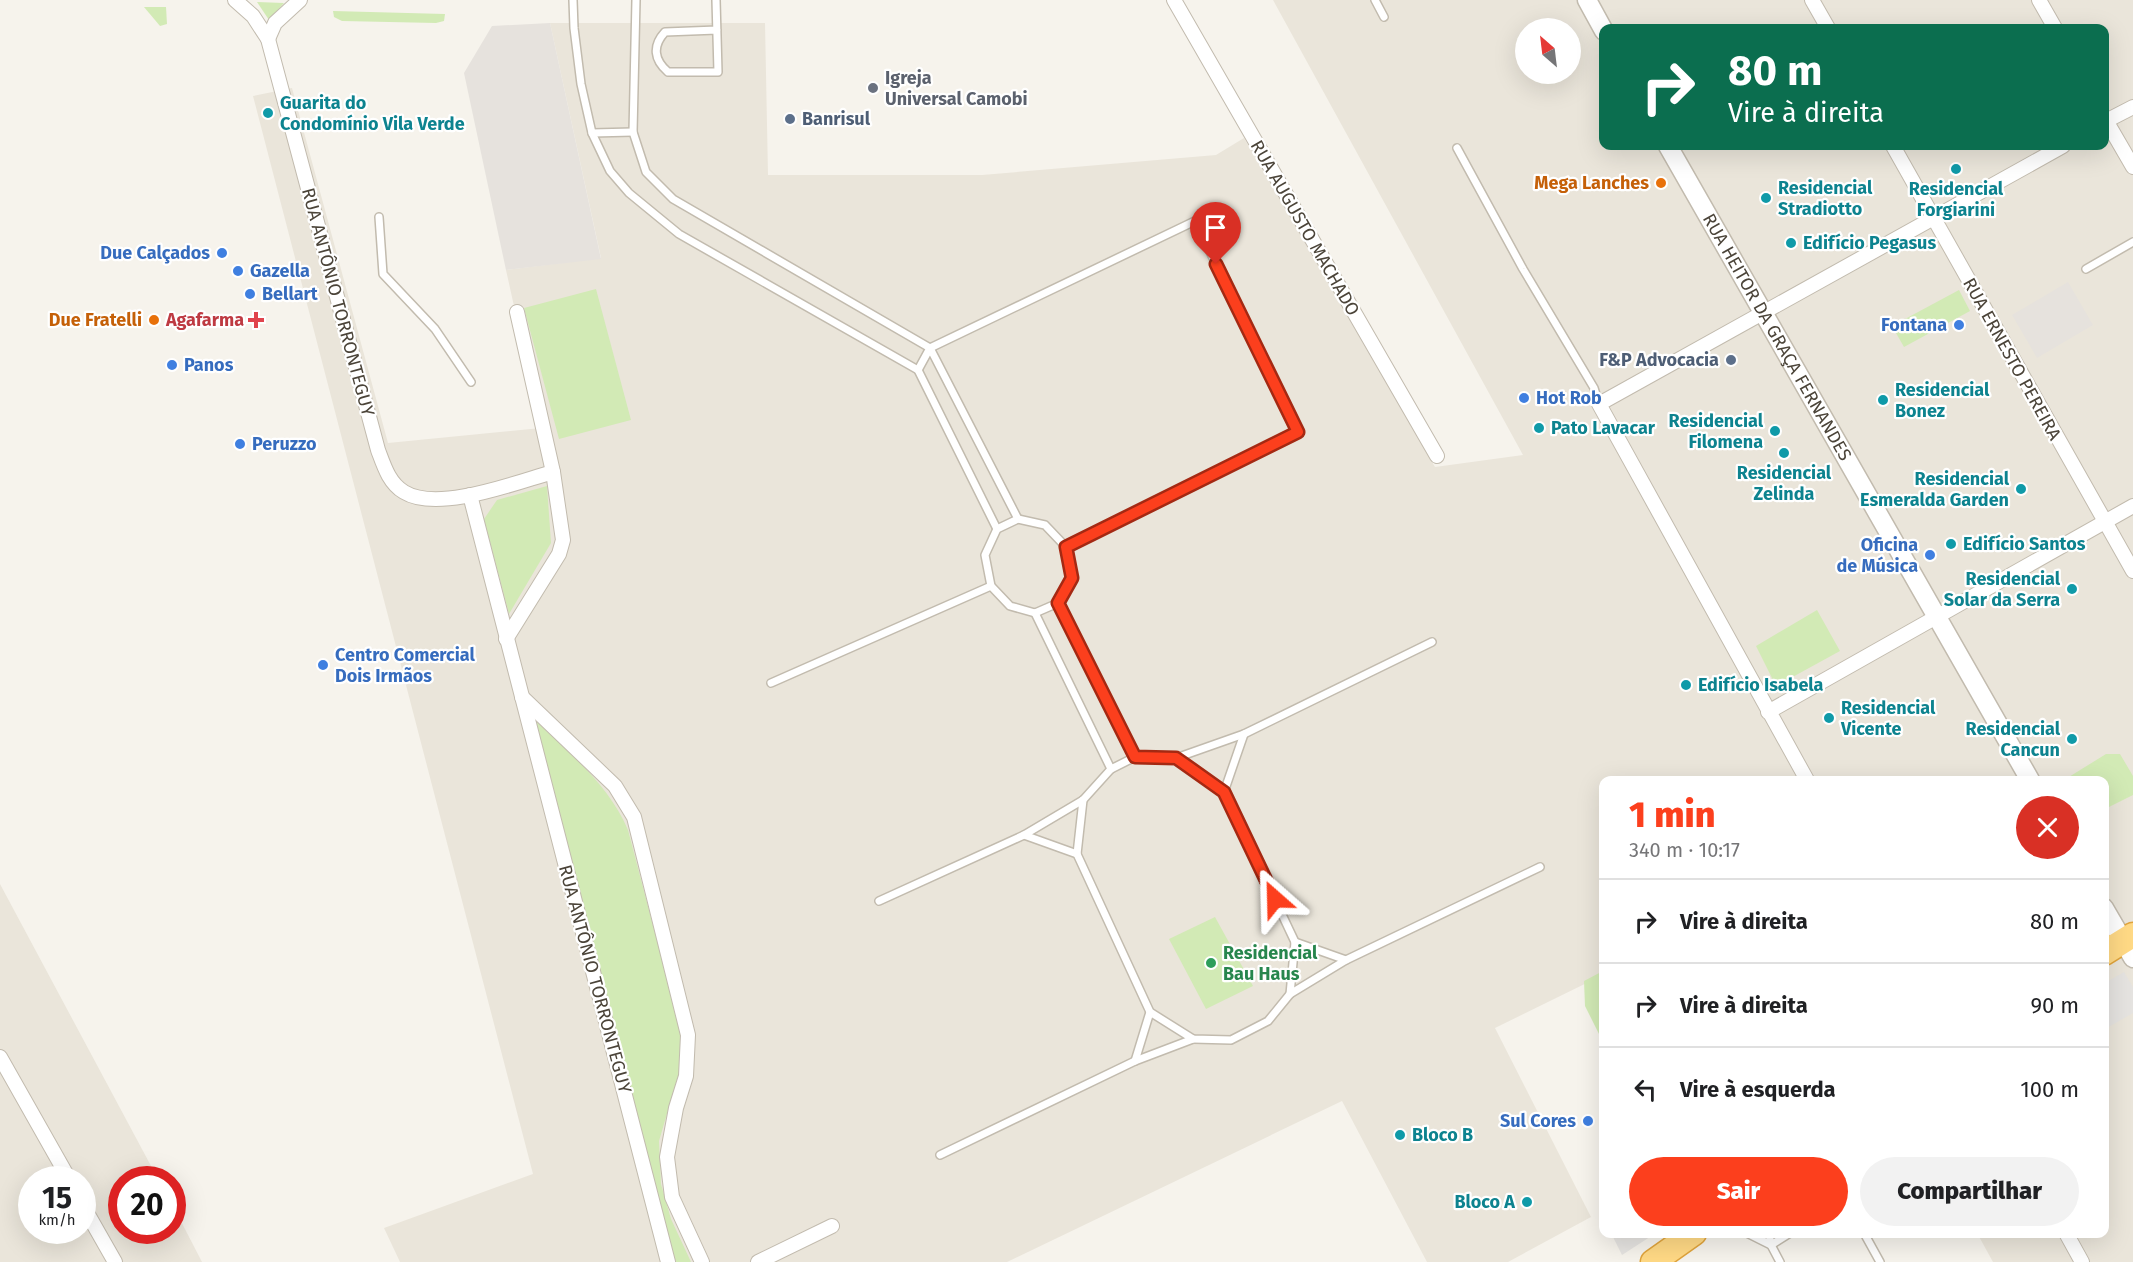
<!DOCTYPE html>
<html lang="pt">
<meta charset="utf-8">
<style>
body{margin:0;font-family:"Fira Sans",sans-serif;background:#f2f2f2;color:#202124;height:100vh;display:flex;flex-direction:column;font-size:22px;white-space:nowrap}
*{box-sizing:border-box;margin:0}
p{font-size:20px;color:#757577}
.icon{flex:none;width:33px;height:33px;fill:none;stroke:currentColor;stroke-width:2;stroke-linecap:round;stroke-linejoin:round}
.map{position:relative;flex:1;overflow:hidden}
.details{position:absolute;left:1599px;top:776px;width:510px;height:462px;display:flex;flex-direction:column;background:#fff;border-radius:12px;box-shadow:0 6px 24px #0002}
.details>*{flex:none}
.hud{position:absolute;left:1599px;top:24px;width:510px;height:126px;border-radius:12px;box-shadow:0 6px 24px #0002;background:#0b6e4f;color:#fff;overflow:hidden}
.needle{width:39px;rotate:332deg}
.controls{position:absolute;left:1515px;top:18px;display:grid;gap:12px}
.controls a{display:grid;place-items:center;width:66px;height:66px;border-radius:50%;background:#fff;box-shadow:0 6px 24px #0002;font-size:30px}
.speed{position:absolute;left:18px;top:1166px;display:flex;gap:12px;font-size:30px;font-weight:700;text-align:center}
.speed>*{display:grid;place-content:center;width:78px;height:78px;border-radius:50%;background:#fff;box-shadow:0 6px 24px #0002;line-height:1}
.speed small{font-size:15px;font-weight:400}
.speed .limit{border:9px solid #d22;background:#fff;color:#111}
.pin{position:absolute;display:grid;place-items:center;width:51px;height:51px;color:#fff;margin:-62px -26px;border-radius:50% 50% 50% 0;rotate:-45deg;box-shadow:0 0 6px #0007}
.pin .icon{rotate:45deg}
.me{position:absolute;width:66px;margin:-33px;rotate:335deg;stroke-linejoin:round;filter:drop-shadow(0 0 4px #0008)}
.turn{display:flex;align-items:center;gap:21px;height:126px;padding:0 30px;font-size:27px}
.turn .icon{width:78px;height:78px;stroke-width:2.5}
.turn b{display:block;font-size:42px;line-height:51px}
.round{display:grid;place-items:center;flex:none;width:63px;height:63px;border-radius:32px;background:#f2f2f2}
.summary{display:flex;align-items:center;justify-content:space-between;height:102px;padding:0 30px}
h1{font-size:36px;font-weight:800;line-height:45px;color:#fc3f1d}
.action{display:flex;gap:12px;margin-top:auto;padding:12px 30px}
.action a{flex:1;height:69px;border-radius:36px;background:#fc3f1d;color:#fff;font-size:24px;font-weight:800;line-height:69px;text-align:center}
.action a+a{background:#f2f2f2;color:#202124}
ul{padding:0;list-style:none}
li{display:flex;align-items:center;gap:18px;height:84px;padding:0 30px;border-top:2px solid #e0e0e0}
li div{flex:1}
li b{display:block;font-size:22px}
li em{font-style:normal}
.map>svg:first-child{display:block}
.residential{fill:#eae5da;fill-rule:evenodd}
.industrial{fill:#e6e2dd}
.green{fill:#d2eab5}
.parking{fill:#e5e3e0}
.lines{fill:none;stroke-linecap:round;stroke-linejoin:round}
.service-casing{stroke:#c2bbae;stroke-width:10}
.minor-casing{stroke:#c2bbae;stroke-width:16}
.tertiary-casing{stroke:#c2bbae;stroke-width:21}
.trunk-casing{stroke:#e0a43c;stroke-width:27}
.service{stroke:#fff;stroke-width:7}
.minor{stroke:#fff;stroke-width:14}
.tertiary{stroke:#fff;stroke-width:18}
.trunk{stroke:#ffd985;stroke-width:24}
.route-casing{stroke:#a42913;stroke-width:15}
.route{stroke:#fc3f1d;stroke-width:10}
.worship-dot{fill:#6b7280;stroke:#fff;stroke-width:2}
.culture-dot{fill:#0f9aa8;stroke:#fff;stroke-width:2}
.service-dot{fill:#5c6f8a;stroke:#fff;stroke-width:2}
.food-dot{fill:#e8710a;stroke:#fff;stroke-width:2}
.shop-dot{fill:#3f7fe0;stroke:#fff;stroke-width:2}
.health-dot{fill:#e0444e;stroke:#fff;stroke-width:2}
.leisure-dot{fill:#2e9e5b;stroke:#fff;stroke-width:2}
.labels{text-anchor:middle;dominant-baseline:central;stroke-width:4.5;stroke-linejoin:round;paint-order:stroke}
.worship-label{font-size:18px;font-weight:bold;fill:#5b616d;stroke:#fff;text-anchor:start}
.culture-label{font-size:18px;font-weight:bold;fill:#0d838f;stroke:#fff;text-anchor:start}
.service-label{font-size:18px;font-weight:bold;fill:#4e5e75;stroke:#fff;text-anchor:start}
.food-label{font-size:18px;font-weight:bold;fill:#c56008;stroke:#fff;text-anchor:end}
.street-label{font-size:18px;fill:#4b4439;stroke:#fff}
.shop-label{font-size:18px;font-weight:bold;fill:#366cbe;stroke:#fff;text-anchor:start}
.health-label{font-size:18px;font-weight:bold;fill:#be3a42;stroke:#fff;text-anchor:end}
.leisure-label{font-size:18px;font-weight:bold;fill:#27864d;stroke:#fff;text-anchor:start}
</style>
<div class="map">
<svg width="2133" height="1262" viewBox="0 0 2133 1262">
<rect width="100%" height="100%" fill="#f6f3ec"/>
<g class="residential">
<path d="M1273 0H2133V1262H1993L1977 1233H2104V780H1604L1603 975 1495 1028 1591 1217 1508 1262H1427L1342 1101 1007 1262H400L384 1228 533 1174 253 96 292 88 388 443 541 428 506 270 601 258 550 23H765L768 175H982L1216 155 1244 138 1435 467 1523 455ZM1526 28H1570V74H1526ZM1604 28H2104V146H1604Z"/>
<path d="M0 884 158 1179H122V1230H172L173 1206 202 1262H0ZM32 1179H82V1230H32Z"/>
</g>
<g class="industrial">
<path d="M550 23 601 259 506 270 464 73 492 26Z"/>
<path d="M2068 282 2093 325 2037 358 2012 315Z"/>
</g>
<g class="green">
<path d="M257 2 284 3 269 20Z"/>
<path d="M144 7H166L167 24 160 26Z"/>
<path d="M333 11 445 14 444 21 436 23 342 21 334 17Z"/>
<path d="M596 289 631 420 559 439 524 308Z"/>
<path d="M1959 290 1970 311 1904 347 1892 326Z"/>
<path d="M547 486 551 543 509 614 484 519 497 500Z"/>
<path d="M1817 610 1840 651 1776 686 1756 646Z"/>
<path d="M536 721C570 754 609 785 628 830L680 1029 681 1066 659 1141 661 1184 671 1219 691 1262H676L665 1229Z"/>
<path d="M2106 754H2120L2133 776V795L2105 809 2104 780H2064Z"/>
<path d="M1215 917 1253 986 1206 1009 1169 939Z"/>
<path d="M1603 971V1042L1585 1006 1584 981Z"/>
</g>
<g class="parking">
<path d="M2124 972 2133 987V1013L2105 1029V983Z"/>
<path d="M1611 1233H1656L1622 1255Z"/>
</g>
<g class="lines">
<defs>
<g id="service">
<path d="M573 0 574 28 581 84 592 133 610 171 629 193 679 234 918 370 997 529"/>
<path d="M636 0 633 132 646 172 673 199 930 348 1018 519"/>
<path d="M716 0 718 72H668C654 60 652 46 665 32L717 30"/>
<path d="M1375 0 1384 17"/>
<path d="M592 133 633 132"/>
<path d="M1457 148 1523 269 1594 388 1599 404"/>
<path d="M379 217 383 274 435 329 471 382"/>
<path d="M2086 269 2133 242"/>
<path d="M918 370 930 348 1195 221 1298 432 1066 547"/>
<path d="M1018 519 1045 525 1066 547 1072 578 1058 603 1035 613 1010 606 991 586 985 555 997 529Z"/>
<path d="M1058 603 1135 757"/>
<path d="M1035 613 1111 769"/>
<path d="M771 683 991 586"/>
<path d="M1224 792 1244 734"/>
<path d="M1083 800 1077 854 1150 1012 1193 1039 1231 1040 1268 1021 1290 994 1295 942 1224 792 1176 758"/>
<path d="M1024 835 1077 854"/>
<path d="M879 901 1024 835 1083 800 1111 769 1135 757 1176 758 1244 734 1432 642"/>
<path d="M1295 942 1346 960"/>
<path d="M1290 994 1346 960 1540 867"/>
<path d="M1135 1061 1150 1012"/>
<path d="M940 1155 1135 1061 1193 1039"/>
<path d="M1747 1233 1771 1245 1780 1262"/>
<path d="M1769 1233 1771 1245 1790 1233"/>
<path d="M1864 1233 1880 1262"/>
</g>
<g id="minor">
<path d="M235 0 253 16 268 39 378 450C384 466 389 483 404 492 438 513 517 482 553 472"/>
<path d="M1174 0 1437 456"/>
<path d="M1812 0 1828 28"/>
<path d="M2039 0 2055 28"/>
<path d="M268 39 275 23 300 0"/>
<path d="M2104 117 2133 167"/>
<path d="M2104 122 2133 107"/>
<path d="M1893 146 2133 571"/>
<path d="M470 495 668 1262"/>
<path d="M506 639 559 554 563 540 553 472 517 312"/>
<path d="M522 697 615 786 634 817 688 1035 686 1076 676 1108 667 1157 672 1197 702 1262"/>
<path d="M1768 712 2133 506"/>
<path d="M1807 780 1599 404 2063 146"/>
<path d="M0 1057 69 1179"/>
<path d="M82 1204 115 1262"/>
<path d="M2066 1233 2082 1262"/>
<path d="M758 1262 832 1226"/>
</g>
<g id="tertiary">
<path d="M1587 0 1604 31"/>
<path id="s1" d="M1668 146 2030 780"/>
<path d="M2104 908 2133 958"/>
</g>
<g id="trunk">
<path d="M2104 953 2133 935"/>
<path d="M1653 1262 1694 1233"/>
</g>
</defs>
<use href="#service" class="service-casing"/>
<use href="#minor" class="minor-casing"/>
<use href="#tertiary" class="tertiary-casing"/>
<use href="#trunk" class="trunk-casing"/>
<use href="#service" class="service"/>
<use href="#minor" class="minor"/>
<use href="#tertiary" class="tertiary"/>
<use href="#trunk" class="trunk"/>
</g>
<g class="lines">
<defs>
<path id="route" d="M1216 264 1298 432 1066 547 1072 578 1058 603 1135 757 1176 758 1224 792 1275 899"/>
</defs>
<use href="#route" class="route-casing"/>
<use href="#route" class="route"/>
</g>
<circle class="worship-dot" cx="873" cy="88" r="6"/>
<g class="culture-dot">
<circle cx="268" cy="113" r="6"/>
<circle cx="1956" cy="169" r="6"/>
<circle cx="1766" cy="198" r="6"/>
<circle cx="1791" cy="243" r="6"/>
<circle cx="1883" cy="400" r="6"/>
<circle cx="1539" cy="428" r="6"/>
<circle cx="1775" cy="431" r="6"/>
<circle cx="1784" cy="453" r="6"/>
<circle cx="2021" cy="489" r="6"/>
<circle cx="1951" cy="544" r="6"/>
<circle cx="2072" cy="589" r="6"/>
<circle cx="1686" cy="685" r="6"/>
<circle cx="1829" cy="718" r="6"/>
<circle cx="2072" cy="739" r="6"/>
<circle cx="1400" cy="1135" r="6"/>
<circle cx="1527" cy="1202" r="6"/>
</g>
<g class="service-dot">
<circle cx="790" cy="119" r="6"/>
<circle cx="1731" cy="360" r="6"/>
</g>
<g class="food-dot">
<circle cx="1661" cy="183" r="6"/>
<circle cx="154" cy="320" r="6"/>
</g>
<g class="shop-dot">
<circle cx="222" cy="253" r="6"/>
<circle cx="238" cy="271" r="6"/>
<circle cx="250" cy="294" r="6"/>
<circle cx="1959" cy="325" r="6"/>
<circle cx="172" cy="365" r="6"/>
<circle cx="1524" cy="398" r="6"/>
<circle cx="240" cy="444" r="6"/>
<circle cx="1930" cy="555" r="6"/>
<circle cx="323" cy="665" r="6"/>
<circle cx="1588" cy="1121" r="6"/>
</g>
<path class="health-dot" d="M253 311h6v6h6v6h-6v6h-6v-6h-6v-6h6z"/>
<circle class="leisure-dot" cx="1211" cy="963" r="6"/>
<g class="labels">
<g class="worship-label">
<text x="885" y="78">Igreja<tspan x="885" dy="21">Universal Camobi</tspan></text>
</g>
<g class="culture-label">
<text x="280" y="103">Guarita do<tspan x="280" dy="21">Condomínio Vila Verde</tspan></text>
<text x="1778" y="188">Residencial<tspan x="1778" dy="21">Stradiotto</tspan></text>
<text x="1956" y="189" text-anchor="middle">Residencial<tspan x="1956" dy="21">Forgiarini</tspan></text>
<text x="1803" y="243">Edifício Pegasus</text>
<text x="1895" y="390">Residencial<tspan x="1895" dy="21">Bonez</tspan></text>
<text x="1763" y="421" text-anchor="end">Residencial<tspan x="1763" dy="21">Filomena</tspan></text>
<text x="1551" y="428">Pato Lavacar</text>
<text x="1784" y="473" text-anchor="middle">Residencial<tspan x="1784" dy="21">Zelinda</tspan></text>
<text x="2009" y="479" text-anchor="end">Residencial<tspan x="2009" dy="21">Esmeralda Garden</tspan></text>
<text x="1963" y="544">Edifício Santos</text>
<text x="2060" y="579" text-anchor="end">Residencial<tspan x="2060" dy="21">Solar da Serra</tspan></text>
<text x="1698" y="685">Edifício Isabela</text>
<text x="1841" y="708">Residencial<tspan x="1841" dy="21">Vicente</tspan></text>
<text x="2060" y="729" text-anchor="end">Residencial<tspan x="2060" dy="21">Cancun</tspan></text>
<text x="1412" y="1135">Bloco B</text>
<text x="1515" y="1202" text-anchor="end">Bloco A</text>
</g>
<g class="service-label">
<text x="802" y="119">Banrisul</text>
<text x="1719" y="360" text-anchor="end">F&amp;P Advocacia</text>
</g>
<g class="food-label">
<text x="1649" y="183">Mega Lanches</text>
<text x="142" y="320">Due Fratelli</text>
</g>
<g class="street-label">
<text transform="translate(1305 228) rotate(60)">RUA AUGUSTO MACHADO</text>
<text transform="translate(338 302) rotate(75)">RUA ANTÔNIO TORRONTEGUY</text>
<text stroke="none"><textPath href="#s1" startOffset="220">RUA HEITOR DA GRAÇA FERNANDES</textPath></text>
<text transform="translate(2012 359) rotate(61)">RUA ERNESTO PEREIRA</text>
<text transform="translate(595 979) rotate(75)">RUA ANTÔNIO TORRONTEGUY</text>
</g>
<g class="shop-label">
<text x="210" y="253" text-anchor="end">Due Calçados</text>
<text x="250" y="271">Gazella</text>
<text x="262" y="294">Bellart</text>
<text x="1947" y="325" text-anchor="end">Fontana</text>
<text x="184" y="365">Panos</text>
<text x="1536" y="398">Hot Rob</text>
<text x="252" y="444">Peruzzo</text>
<text x="1918" y="545" text-anchor="end">Oficina<tspan x="1918" dy="21">de Música</tspan></text>
<text x="335" y="655">Centro Comercial<tspan x="335" dy="21">Dois Irmãos</tspan></text>
<text x="1576" y="1121" text-anchor="end">Sul Cores</text>
</g>
<g class="health-label">
<text x="244" y="320">Agafarma</text>
</g>
<g class="leisure-label">
<text x="1223" y="953">Residencial<tspan x="1223" dy="21">Bau Haus</tspan></text>
</g>
</g>
</svg>
<div class="controls">
<a><svg class="needle" viewBox="-14 -14 28 28"><path d="M0-13l5 13h-10z" fill="#e53935"/><path d="M0 13l5-13h-10z" fill="#757577"/></svg></a>
</div>
<div class="speed"><div>15<small>km/h</small></div><div class="limit">20</div></div>
<div class="pin" style="left:1216px;top:264px;background:#d93025"><svg class="icon" aria-label="arrive" viewBox="0 0 24 24"><path d="M6 21V4h12l-3 4 3 4H6"/></svg></div>
<svg class="me" style="left:1275px;top:899px" viewBox="-20 -20 40 40"><path d="M0-17L14 15 0 8-14 15z" fill="#fc3f1d" stroke="#fff" stroke-width="4"/></svg>
<div class="hud">
<div class="turn"><svg class="icon" aria-label="right" viewBox="0 0 24 24"><path d="M7 20v-9h11M14 6l5 5-5 5"/></svg><div><b>80 m</b>Vire à direita</div></div>
</div>
<section class="details">
<div class="summary"><div><h1>1 min</h1><p>340 m · 10:17</p></div><a class="round" style="background:#d93025;color:#fff"><svg class="icon" aria-label="close" viewBox="0 0 24 24"><path d="M6 6l12 12M18 6L6 18"/></svg></a></div>
<ul>
<li><svg class="icon" aria-label="right" viewBox="0 0 24 24"><path d="M7 20v-9h11M14 6l5 5-5 5"/></svg><div><b>Vire à direita</b></div><em>80 m</em></li>
<li><svg class="icon" aria-label="right" viewBox="0 0 24 24"><path d="M7 20v-9h11M14 6l5 5-5 5"/></svg><div><b>Vire à direita</b></div><em>90 m</em></li>
<li><svg class="icon" aria-label="left" viewBox="0 0 24 24"><path d="M17 20v-9H6M10 6l-5 5 5 5"/></svg><div><b>Vire à esquerda</b></div><em>100 m</em></li>
</ul>
<div class="action"><a>Sair</a><a>Compartilhar</a></div>
</section>
</div>
